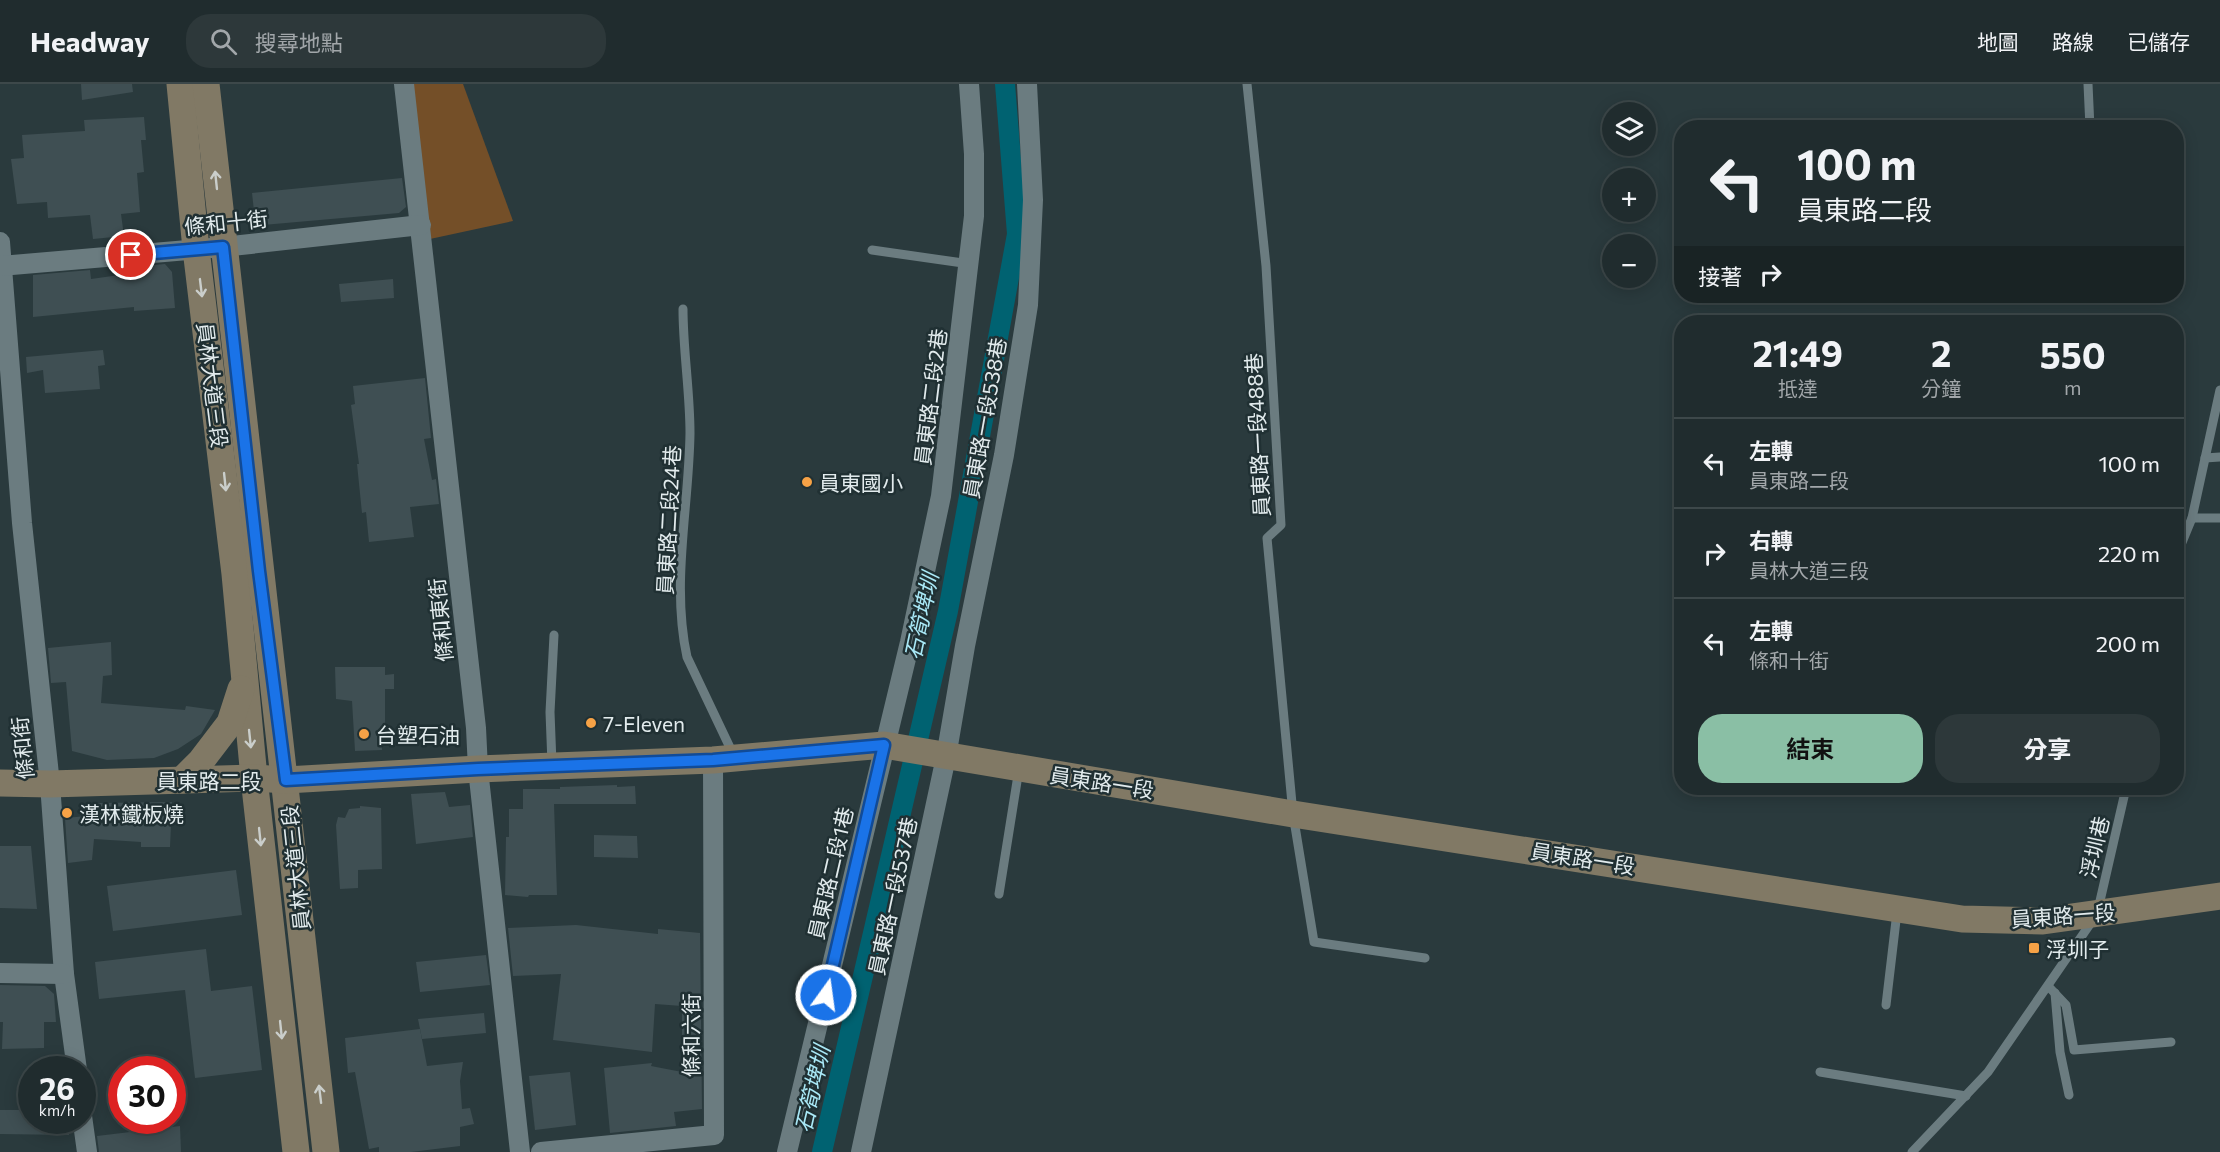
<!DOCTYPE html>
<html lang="zh-TW">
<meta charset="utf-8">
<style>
body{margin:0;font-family:Commissioner,"Noto Sans TC",sans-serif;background:#2d383a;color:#f1f3f6;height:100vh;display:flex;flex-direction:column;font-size:22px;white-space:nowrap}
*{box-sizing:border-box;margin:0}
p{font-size:20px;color:#a2a7aa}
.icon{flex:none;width:33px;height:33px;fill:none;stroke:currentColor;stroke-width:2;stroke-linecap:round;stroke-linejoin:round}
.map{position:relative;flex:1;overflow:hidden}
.sheet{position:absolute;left:1674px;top:231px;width:510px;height:480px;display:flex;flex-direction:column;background:#202c2e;border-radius:24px;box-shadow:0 3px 15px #0003,0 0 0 2px #3d484a}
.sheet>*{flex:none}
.top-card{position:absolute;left:1674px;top:36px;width:510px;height:183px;border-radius:24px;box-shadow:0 3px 15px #0003,0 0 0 2px #3d484a;background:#202c2e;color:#f1f3f6;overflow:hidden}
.buttons{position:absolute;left:1602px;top:18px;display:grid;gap:12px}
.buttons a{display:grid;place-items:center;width:54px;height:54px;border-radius:50%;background:#202c2e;box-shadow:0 3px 15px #0003,0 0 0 2px #3d484a;font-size:30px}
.speed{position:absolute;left:18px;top:972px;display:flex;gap:12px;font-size:30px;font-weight:700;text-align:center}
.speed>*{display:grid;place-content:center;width:78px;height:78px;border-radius:50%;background:#202c2e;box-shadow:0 3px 15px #0003,0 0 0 2px #3d484a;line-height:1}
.speed small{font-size:15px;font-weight:400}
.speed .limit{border:9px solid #d22;background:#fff;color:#111}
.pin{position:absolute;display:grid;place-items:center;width:51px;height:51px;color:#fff;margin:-26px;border:3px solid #fff;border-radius:50%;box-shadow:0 2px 6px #0007}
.me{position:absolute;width:66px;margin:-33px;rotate:14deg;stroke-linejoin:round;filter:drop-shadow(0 0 4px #0008)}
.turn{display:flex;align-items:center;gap:21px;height:126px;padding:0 24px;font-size:27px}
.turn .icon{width:78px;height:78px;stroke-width:2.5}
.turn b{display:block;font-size:42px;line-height:51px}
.then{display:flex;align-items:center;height:57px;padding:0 24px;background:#0003;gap:12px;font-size:22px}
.eta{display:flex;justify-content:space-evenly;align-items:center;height:102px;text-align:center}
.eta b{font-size:36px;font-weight:700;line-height:42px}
.button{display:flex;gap:12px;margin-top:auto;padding:12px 24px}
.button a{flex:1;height:69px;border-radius:24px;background:#8abfa5;color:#111;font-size:24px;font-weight:700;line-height:69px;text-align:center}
.button a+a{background:#2d383a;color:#f1f3f6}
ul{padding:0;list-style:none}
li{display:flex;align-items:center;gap:18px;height:90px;padding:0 24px;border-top:2px solid #3d484a}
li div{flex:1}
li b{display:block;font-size:22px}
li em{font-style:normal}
header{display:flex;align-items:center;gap:36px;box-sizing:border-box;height:84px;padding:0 30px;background:#202c2e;border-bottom:2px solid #3d484a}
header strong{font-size:28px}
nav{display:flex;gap:33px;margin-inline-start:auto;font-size:21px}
.search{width:420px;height:54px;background:#2d383a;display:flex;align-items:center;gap:15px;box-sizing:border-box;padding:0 21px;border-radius:24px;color:#a2a7aa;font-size:22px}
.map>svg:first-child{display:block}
.green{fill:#744f28}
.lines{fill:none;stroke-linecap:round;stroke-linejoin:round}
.canal{stroke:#006271;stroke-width:20}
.building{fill:#3f4f53}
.lane{stroke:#6b7c80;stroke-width:9}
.street{stroke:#6b7c80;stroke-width:20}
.secondary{stroke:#817965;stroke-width:27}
.oneway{stroke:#cacecb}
.route-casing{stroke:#114b97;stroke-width:15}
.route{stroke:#1a73e8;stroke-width:10}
.poi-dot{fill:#f6a246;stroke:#203033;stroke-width:2}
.labels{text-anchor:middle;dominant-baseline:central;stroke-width:5;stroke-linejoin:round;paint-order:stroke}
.street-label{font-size:21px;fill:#e2ebed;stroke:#203033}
.poi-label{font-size:21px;fill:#e2ebed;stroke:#203033;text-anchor:start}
.water-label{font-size:22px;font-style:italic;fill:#aae9f7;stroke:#203033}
</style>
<header>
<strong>Headway</strong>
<div class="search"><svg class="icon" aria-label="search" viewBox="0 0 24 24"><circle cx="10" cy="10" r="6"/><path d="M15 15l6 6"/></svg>搜尋地點</div>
<nav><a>地圖</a><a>路線</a><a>已儲存</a></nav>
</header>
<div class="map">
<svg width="2220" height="1068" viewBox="0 0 2220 1068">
<rect width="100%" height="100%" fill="#2a3a3d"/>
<path class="green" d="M409 0H463L513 137 430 155Z"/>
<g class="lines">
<path class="canal" d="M822 1068 948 527 1017 150 1005 0"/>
</g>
<g class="building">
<path d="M81 0H132L133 8 82 16Z"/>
<path d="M144 33 146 56H141L144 88 137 89 140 128 121 130 124 152 93 155 90 131 48 134 47 118 17 120 11 75 24 74 22 51 85 47 84 36Z"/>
<path d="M402 94 406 123 399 129 263 141 255 136 252 109Z"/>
<path d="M165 180 172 188 175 224 134 227V223L33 233V191L90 186 91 195 134 189V183Z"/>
<path d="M393 195 394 214 341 218 339 200Z"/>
<path d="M103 266 105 281 98 282 100 305 45 309 43 286 27 289 26 273Z"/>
<path d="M425 294 431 354 424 355 432 396 436 395 439 420 410 423 414 453 369 458 366 428 362 429 357 380H359L351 321 355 320 353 302Z"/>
<path d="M111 558 112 591 103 592 101 619 185 626 186 622 215 626 201 650 178 665 154 674 107 676 72 667 66 598 51 599 48 564Z"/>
<path d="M335 583H385V591L394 590V605H385V650L381 651 382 666 355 667 352 617 336 615Z"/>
<path d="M617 701V703L635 702 636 720H554L557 811H529L528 813 505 811 506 753H509V725H523V705H560V703Z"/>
<path d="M445 708 449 723 470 721 473 753 416 760 411 710Z"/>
<path d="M172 718 170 763H141V758L94 755 92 776 68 779 65 734 98 731V719Z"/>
<path d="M360 722 381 724 382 785 358 786V804L340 805 336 741 338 733 345 734 349 725 360 724Z"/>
<path d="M594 751 637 752 638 774 594 773Z"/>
<path d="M0 762H31L37 825 0 824Z"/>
<path d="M236 786 242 831 113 847 107 802Z"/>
<path d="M576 841 658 850V845L700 849 702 1025 674 1028 676 1042 610 1049 604 984 652 979 651 982 682 988V922L655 920 652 968 553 956 561 890 513 892 508 844Z"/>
<path d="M206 865 211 907 252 902 262 986 195 994 185 906 99 915 95 878Z"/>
<path d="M486 871 490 901 420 908 416 878Z"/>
<path d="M0 901 45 902 54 910 56 938H44V964L2 965 3 938H0Z"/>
<path d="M484 929 486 949 422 955 418 935Z"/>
<path d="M420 945 427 982 463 978 460 997 462 1025 470 1024 474 1040 460 1043V1062L411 1068H379V1063L369 1065 355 988 348 989 345 954Z"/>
<path d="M570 988 576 1041 535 1046 529 992Z"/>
<path d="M0 1026H32V1036H67L69 1051 0 1050Z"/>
<path d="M180 1042 181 1068H99L97 1052Z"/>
</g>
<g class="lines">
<g class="lane">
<path d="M1247 0 1266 182 1281 441 1267 454 1293 730 1314 858 1425 874"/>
<path d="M2088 0 2090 44"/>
<path d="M872 166 970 180"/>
<path d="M683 225C683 266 690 308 690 349 689 424 671 499 687 573L734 672"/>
<path d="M2205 374 2220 373"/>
<path d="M2192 434H2220"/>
<path d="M2176 473 2192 434 2220 306"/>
<path d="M552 680 550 628 554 551"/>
<path d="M999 810 1019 685"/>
<path d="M2048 902 2066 921 2074 966 2171 958"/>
<path d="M2055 909 2060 968 2069 1011"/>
<path d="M1886 921 1897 828"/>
<path d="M1820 988 1966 1012"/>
<path d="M1912 1068 1988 988 2097 830 2126 704"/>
</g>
<g class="street">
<path d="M404 0 476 644 478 685 520 1068"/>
<path d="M0 158 22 439 50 700 64 890 77 986"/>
<path d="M0 182 223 163 421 141"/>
<path d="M0 889 64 890"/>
<path d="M82 1032 87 1068"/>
<path d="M541 1068 714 1051 713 676"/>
<path d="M787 1068 910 558 941 412 974 132V70L969 0"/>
<path d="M861 1068 946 673 965 562 1004 371 1028 221 1033 116 1027 0"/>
</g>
<g class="secondary">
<path d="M180 0 196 165 235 490 254 694 296 1068"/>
<path d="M206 0 326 1068"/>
<path d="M182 696 201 677 230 639 241 605"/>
<path d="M0 699 50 700 254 694 286 696 478 685 713 676 884 661 1293 730 1962 835 2043 837 2220 812"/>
</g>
</g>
<defs><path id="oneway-shaft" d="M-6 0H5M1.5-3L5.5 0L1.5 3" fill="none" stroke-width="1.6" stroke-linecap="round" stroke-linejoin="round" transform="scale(1.5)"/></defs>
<g class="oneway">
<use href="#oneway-shaft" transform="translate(216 96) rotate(-96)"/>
<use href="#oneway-shaft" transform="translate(201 204) rotate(83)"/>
<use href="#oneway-shaft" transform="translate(225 398) rotate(84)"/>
<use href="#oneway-shaft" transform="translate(250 655) rotate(84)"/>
<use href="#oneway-shaft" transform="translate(260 753) rotate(84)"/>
<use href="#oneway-shaft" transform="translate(281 946) rotate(84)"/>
<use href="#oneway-shaft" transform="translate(320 1010) rotate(-97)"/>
</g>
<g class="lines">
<defs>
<path id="route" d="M131 171 223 163 259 487 286 696 478 685 713 676 884 661 826 911"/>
</defs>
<use href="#route" class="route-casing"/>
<use href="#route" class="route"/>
</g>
<g class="poi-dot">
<circle cx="807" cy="398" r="6"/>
<circle cx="591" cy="639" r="6"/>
<circle cx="364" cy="650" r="6"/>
<circle cx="67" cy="729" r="6"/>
<rect x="2028" y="858" width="12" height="12" rx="3"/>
</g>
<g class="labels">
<g class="street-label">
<text transform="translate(226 138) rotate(-6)">條和十街</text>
<text transform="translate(213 301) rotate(83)">員林大道三段</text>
<text transform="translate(930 313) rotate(-83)">員東路二段2巷</text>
<text transform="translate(984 334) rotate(-80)">員東路一段538巷</text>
<text transform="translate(1257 351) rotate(-93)">員東路一段488巷</text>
<text transform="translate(668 436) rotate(-87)">員東路二段24巷</text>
<text transform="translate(440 536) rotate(-96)">條和東街</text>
<text transform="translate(22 664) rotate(-96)">條和街</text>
<text x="209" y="696">員東路二段</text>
<text transform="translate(1102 698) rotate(9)">員東路一段</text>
<text transform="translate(2094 763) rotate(-77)">浮圳巷</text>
<text transform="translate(1583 774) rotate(9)">員東路一段</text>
<text transform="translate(295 784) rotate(-96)">員林大道三段</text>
<text transform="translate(830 789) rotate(-77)">員東路二段1巷</text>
<text transform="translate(892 812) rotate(-78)">員東路一段537巷</text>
<text transform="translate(2063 831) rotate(-4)">員東路一段</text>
<text transform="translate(690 951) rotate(-90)">條和六街</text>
</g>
<g class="poi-label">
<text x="819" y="398">員東國小</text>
<text x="603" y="639">7-Eleven</text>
<text x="376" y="650">台塑石油</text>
<text x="79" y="729">漢林鐵板燒</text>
<text x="2046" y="864">浮圳子</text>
</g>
<g class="water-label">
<text transform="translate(921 532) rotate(-78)">石筍埤圳</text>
<text transform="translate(812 1005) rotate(-77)">石筍埤圳</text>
</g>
</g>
</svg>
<div class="buttons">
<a><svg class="icon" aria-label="layers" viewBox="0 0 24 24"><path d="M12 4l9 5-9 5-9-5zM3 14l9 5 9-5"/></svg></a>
<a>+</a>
<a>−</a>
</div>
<div class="speed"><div>26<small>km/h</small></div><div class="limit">30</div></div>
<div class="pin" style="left:131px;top:171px;background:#d93025"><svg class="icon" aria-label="arrive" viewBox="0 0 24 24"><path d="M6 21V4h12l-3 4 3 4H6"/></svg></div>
<svg class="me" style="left:826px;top:911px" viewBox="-20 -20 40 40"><circle r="17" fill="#1a73e8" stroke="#fff" stroke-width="3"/><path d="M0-11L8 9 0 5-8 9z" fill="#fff"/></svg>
<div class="top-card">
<div class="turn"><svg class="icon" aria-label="left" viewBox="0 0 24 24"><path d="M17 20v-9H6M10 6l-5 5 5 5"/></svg><div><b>100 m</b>員東路二段</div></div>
<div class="then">接著<svg class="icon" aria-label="right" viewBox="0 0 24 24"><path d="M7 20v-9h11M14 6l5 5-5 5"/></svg></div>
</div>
<section class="sheet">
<div class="eta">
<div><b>21:49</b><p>抵達</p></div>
<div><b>2</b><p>分鐘</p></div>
<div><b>550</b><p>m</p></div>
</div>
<ul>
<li><svg class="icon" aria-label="left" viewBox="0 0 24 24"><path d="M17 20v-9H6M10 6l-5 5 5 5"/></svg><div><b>左轉</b><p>員東路二段</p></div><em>100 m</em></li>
<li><svg class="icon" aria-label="right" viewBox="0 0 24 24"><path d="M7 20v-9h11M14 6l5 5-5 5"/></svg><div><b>右轉</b><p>員林大道三段</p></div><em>220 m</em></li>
<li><svg class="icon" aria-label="left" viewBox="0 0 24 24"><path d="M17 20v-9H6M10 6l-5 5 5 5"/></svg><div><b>左轉</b><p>條和十街</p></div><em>200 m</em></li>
</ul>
<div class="button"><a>結束</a><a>分享</a></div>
</section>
</div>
